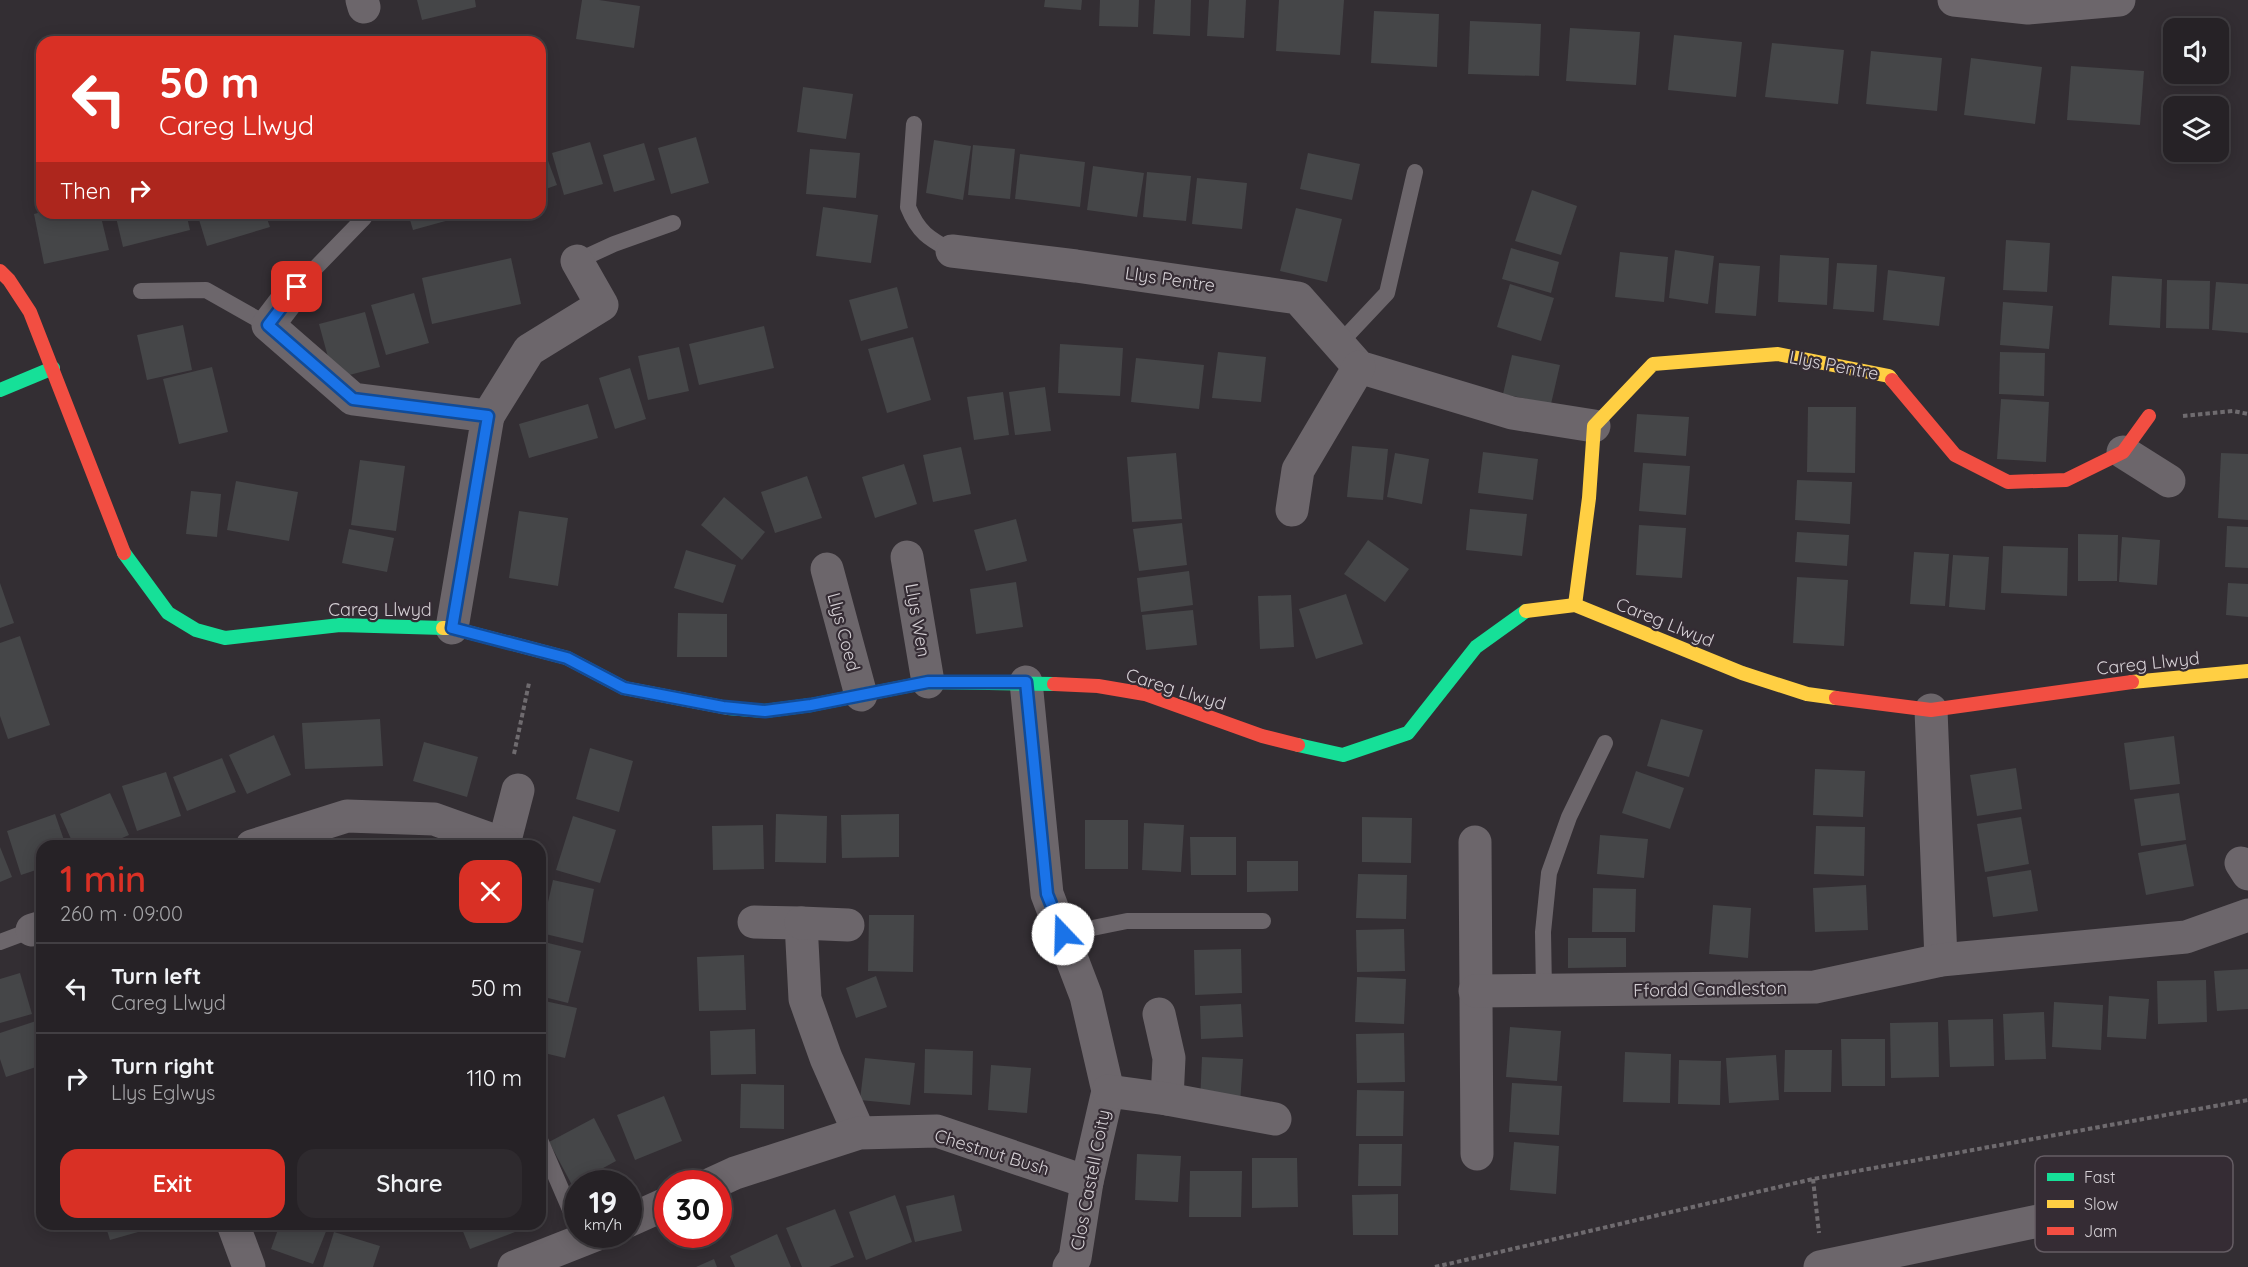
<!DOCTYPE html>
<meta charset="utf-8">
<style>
body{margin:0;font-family:Quicksand,sans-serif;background:#2e2a2e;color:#f1f3f6;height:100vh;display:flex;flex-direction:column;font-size:22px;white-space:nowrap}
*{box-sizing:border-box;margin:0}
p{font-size:20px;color:#a4a4a7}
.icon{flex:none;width:33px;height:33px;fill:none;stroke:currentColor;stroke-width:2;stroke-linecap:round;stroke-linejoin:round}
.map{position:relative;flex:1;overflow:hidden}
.side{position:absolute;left:36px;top:840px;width:510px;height:390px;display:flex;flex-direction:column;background:#262226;border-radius:18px;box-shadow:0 3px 15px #0003,0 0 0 2px #423f43}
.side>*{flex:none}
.banner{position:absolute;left:36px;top:36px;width:510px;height:183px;border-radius:18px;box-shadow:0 3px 15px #0003,0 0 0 2px #423f43;background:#d93025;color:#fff;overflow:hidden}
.controls{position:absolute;left:2163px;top:18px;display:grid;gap:12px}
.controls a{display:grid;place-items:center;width:66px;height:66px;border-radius:12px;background:#262226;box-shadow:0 3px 15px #0003,0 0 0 2px #423f43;font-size:30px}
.speed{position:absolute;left:564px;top:1170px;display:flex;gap:12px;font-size:30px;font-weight:700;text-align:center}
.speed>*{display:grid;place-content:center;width:78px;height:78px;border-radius:50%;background:#262226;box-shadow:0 3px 15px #0003,0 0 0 2px #423f43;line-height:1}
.speed small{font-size:15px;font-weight:400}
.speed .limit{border:9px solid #d22;background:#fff;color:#111}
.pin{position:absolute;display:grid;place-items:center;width:51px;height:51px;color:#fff;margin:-26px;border-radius:12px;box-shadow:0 3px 9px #0006}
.me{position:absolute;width:66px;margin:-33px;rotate:339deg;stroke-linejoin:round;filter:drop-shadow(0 0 4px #0008)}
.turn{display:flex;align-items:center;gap:21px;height:126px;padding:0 24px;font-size:27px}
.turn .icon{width:78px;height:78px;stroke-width:2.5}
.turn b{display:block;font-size:42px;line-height:51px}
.then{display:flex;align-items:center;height:57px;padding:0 24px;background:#0003;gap:12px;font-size:22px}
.round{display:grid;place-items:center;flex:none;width:63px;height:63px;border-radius:18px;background:#2e2a2e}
.summary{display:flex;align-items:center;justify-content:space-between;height:102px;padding:0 24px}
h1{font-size:36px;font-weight:600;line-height:45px;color:#d93025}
.primary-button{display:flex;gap:12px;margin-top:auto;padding:12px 24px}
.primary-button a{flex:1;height:69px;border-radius:18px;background:#d93025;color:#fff;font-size:24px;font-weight:600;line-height:69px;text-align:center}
.primary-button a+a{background:#2e2a2e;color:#f1f3f6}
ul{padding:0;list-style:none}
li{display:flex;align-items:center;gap:18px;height:90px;padding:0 24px;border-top:2px solid #423f43}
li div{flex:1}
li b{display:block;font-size:22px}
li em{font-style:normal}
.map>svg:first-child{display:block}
.building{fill:#454648}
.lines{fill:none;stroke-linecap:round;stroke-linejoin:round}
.path{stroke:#6f6b6f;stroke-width:4;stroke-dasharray:4.5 3;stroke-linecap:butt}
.lane{stroke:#6c666b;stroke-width:16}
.street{stroke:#6c666b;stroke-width:33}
.fast{stroke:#16e098;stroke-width:14}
.slow{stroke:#ffcf43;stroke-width:14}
.jam{stroke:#f24e42;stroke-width:14}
.route-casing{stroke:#114b97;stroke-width:15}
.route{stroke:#1a73e8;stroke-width:10}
.labels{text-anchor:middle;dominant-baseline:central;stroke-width:4.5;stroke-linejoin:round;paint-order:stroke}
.street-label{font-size:18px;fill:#d5d0d5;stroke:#352c34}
.key{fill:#352c34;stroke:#655d64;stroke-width:1.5}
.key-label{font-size:16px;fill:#d5d0d5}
</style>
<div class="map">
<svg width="2248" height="1267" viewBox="0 0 2248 1267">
<rect width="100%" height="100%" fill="#332e33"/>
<g class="building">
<path d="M417 0H475L476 7 422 20Z"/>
<path d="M582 0H599L640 6 634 48 576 39Z"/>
<path d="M1045 0H1082L1081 10 1044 7Z"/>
<path d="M1100 0H1139L1138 27 1099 26Z"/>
<path d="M1155 0H1191L1190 36 1153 34Z"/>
<path d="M1209 0H1246L1244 38 1207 36Z"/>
<path d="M1279 0H1344L1340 55 1276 51Z"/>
<path d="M1374 11 1439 14 1437 67 1371 63Z"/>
<path d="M1470 21 1541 24 1539 76 1468 74Z"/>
<path d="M1570 28 1640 32 1636 85 1566 81Z"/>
<path d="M1674 35 1742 42 1736 97 1668 90Z"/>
<path d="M1772 43 1844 50 1838 104 1765 97Z"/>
<path d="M1871 51 1942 58 1937 111 1866 104Z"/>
<path d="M1971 58 2042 67 2035 124 1964 115Z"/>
<path d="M2071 66 2144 71 2140 125 2067 120Z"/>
<path d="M803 87 853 94 846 139 797 132Z"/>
<path d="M696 137 709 183 671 194 658 148Z"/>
<path d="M540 139 557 185 540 191Z"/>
<path d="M934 140 971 146 963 200 926 193Z"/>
<path d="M590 142 603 184 564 195 552 153Z"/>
<path d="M644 143 655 180 614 192 603 155Z"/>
<path d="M973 145 1015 149 1010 199 968 195Z"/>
<path d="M810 149 860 153 856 198 806 194Z"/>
<path d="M1308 153 1360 164 1352 200 1300 189Z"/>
<path d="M1020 154 1085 162 1080 207 1015 199Z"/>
<path d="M1093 166 1144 173 1137 217 1087 210Z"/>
<path d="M1147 172 1191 176 1186 221 1143 217Z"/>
<path d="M1197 178 1247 183 1242 229 1192 224Z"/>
<path d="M1532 190 1577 206 1561 255 1515 241Z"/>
<path d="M823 207 878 215 871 263 816 256Z"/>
<path d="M1296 208 1342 219 1327 282 1280 271Z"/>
<path d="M42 212 100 213 109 250 44 264 34 214Z"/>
<path d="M115 213H186L190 230 123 247Z"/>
<path d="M197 213H265L270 227 207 246Z"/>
<path d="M408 213H459L460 217 413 230Z"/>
<path d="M2006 240 2050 243 2047 292 2003 290Z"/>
<path d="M1511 248 1559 262 1551 293 1502 279Z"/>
<path d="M1675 250 1714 256 1708 304 1669 298Z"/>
<path d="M1620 252 1668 257 1664 302 1615 297Z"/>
<path d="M1780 255 1829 258 1827 305 1778 302Z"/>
<path d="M511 258 521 304 432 324 422 278Z"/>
<path d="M1719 263 1760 266 1756 316 1715 313Z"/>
<path d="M1837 263 1877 265 1874 312 1833 309Z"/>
<path d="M1888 270 1945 277 1939 326 1883 320Z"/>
<path d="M2112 276 2162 279 2160 328 2109 325Z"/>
<path d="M2167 280 2210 281 2209 329 2166 328Z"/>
<path d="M2216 282 2248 284V333L2212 330Z"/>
<path d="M1510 284 1554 298 1541 341 1497 327Z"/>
<path d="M897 287 908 328 861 341 849 300Z"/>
<path d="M414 293 429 343 386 355 371 305Z"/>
<path d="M2003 302 2053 306 2049 349 2000 345Z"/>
<path d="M365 312 380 367 334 379 319 324Z"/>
<path d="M183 325 192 370 147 380 137 335Z"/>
<path d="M764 326 774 368 699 385 689 344Z"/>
<path d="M913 337 931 400 887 413 868 349Z"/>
<path d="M1060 344 1123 348 1120 396 1058 393Z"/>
<path d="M679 347 689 391 648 400 638 356Z"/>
<path d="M1218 352 1266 357 1261 402 1212 398Z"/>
<path d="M2000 352 2045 353 2044 396 1999 394Z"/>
<path d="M1512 355 1560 365 1551 404 1503 394Z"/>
<path d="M1136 358 1204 365 1199 409 1131 402Z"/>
<path d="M212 367 228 432 179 444 163 379Z"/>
<path d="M630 368 646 419 615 429 599 378Z"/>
<path d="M1045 387 1051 431 1015 435 1009 392Z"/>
<path d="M1003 392 1009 435 974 440 967 397Z"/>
<path d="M2001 399 2049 402 2046 462 1997 459Z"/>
<path d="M588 404 598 438 529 458 519 424Z"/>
<path d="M1808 407H1856L1855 473 1807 472Z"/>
<path d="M1637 414 1689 417 1686 456 1634 452Z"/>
<path d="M1352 446 1388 449 1383 500 1347 497Z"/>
<path d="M961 447 971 494 933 502 923 455Z"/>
<path d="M1483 452 1538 459 1533 500 1478 493Z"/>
<path d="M1176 453 1182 519 1132 522 1127 457Z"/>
<path d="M1395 453 1429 459 1422 504 1387 497Z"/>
<path d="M2221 453 2248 454V520L2218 518Z"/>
<path d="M360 460 405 466 396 531 351 525Z"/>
<path d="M1643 463 1690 466 1686 515 1639 511Z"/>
<path d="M904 464 917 504 875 518 862 477Z"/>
<path d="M807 476 822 518 775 533 761 492Z"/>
<path d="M1797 480 1852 482 1850 524 1795 520Z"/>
<path d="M236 481 298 492 289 541 227 530Z"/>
<path d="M191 491 221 494 217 537 186 534Z"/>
<path d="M724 497 765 532 742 560 701 525Z"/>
<path d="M1470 509 1527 514 1522 556 1466 550Z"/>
<path d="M519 511 568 518 558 586 509 578Z"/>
<path d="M1016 519 1027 561 986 571 974 530Z"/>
<path d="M1182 523 1187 565 1139 571 1133 529Z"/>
<path d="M1639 525 1686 528 1682 578 1636 575Z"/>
<path d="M2227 526 2248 527V568L2225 567Z"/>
<path d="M349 529 394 538 387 572 342 563Z"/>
<path d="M1797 532 1849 535 1847 566 1795 562Z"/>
<path d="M2078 534 2118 535 2117 581H2078Z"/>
<path d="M2122 537 2160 540 2157 585 2119 582Z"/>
<path d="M1368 540 1409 569 1385 602 1344 574Z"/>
<path d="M2003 546 2068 548 2067 596 2001 593Z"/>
<path d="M686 550 736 565 723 603 674 588Z"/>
<path d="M1914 552 1949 554 1945 606 1910 604Z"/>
<path d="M1953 555 1989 557 1985 610 1949 607Z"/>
<path d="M1189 571 1193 605 1141 612 1137 578Z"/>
<path d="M1797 577 1848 580 1844 646 1793 643Z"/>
<path d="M1016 582 1023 627 976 634 970 589Z"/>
<path d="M0 583 14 623 0 628Z"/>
<path d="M2228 583 2248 584V617L2226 615Z"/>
<path d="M1346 594 1363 644 1316 659 1299 609Z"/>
<path d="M1291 595 1294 647 1260 649 1258 596Z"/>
<path d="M1193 610 1197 645 1146 650 1142 615Z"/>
<path d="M678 613 727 614V657H677Z"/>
<path d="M20 636 50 725 8 739 0 716V643Z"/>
<path d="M380 719 383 766 305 769 302 723Z"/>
<path d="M1661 719 1703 730 1689 777 1647 766Z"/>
<path d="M274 735 291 775 247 794 229 755Z"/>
<path d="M2174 736 2180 784 2130 790 2124 743Z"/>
<path d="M424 742 478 757 467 797 413 781Z"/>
<path d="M590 748 633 761 619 812 576 799Z"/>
<path d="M222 758 236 792 187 811 173 777Z"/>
<path d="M2016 768 2022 809 1977 816 1970 775Z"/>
<path d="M1815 769 1865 771 1863 817 1813 815Z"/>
<path d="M1636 771 1684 788 1670 829 1622 813Z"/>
<path d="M166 772 181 816 137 831 122 786Z"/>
<path d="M110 793 129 835 104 846H74L60 814Z"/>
<path d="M2179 793 2186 840 2141 846 2134 799Z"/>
<path d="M55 814 66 846H42V868L21 875 7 831Z"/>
<path d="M776 814 827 816 826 863 775 862Z"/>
<path d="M899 814V857L842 858 841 815Z"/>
<path d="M573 816 616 830 600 883 556 870Z"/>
<path d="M1362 817 1412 818 1411 863 1362 862Z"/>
<path d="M2021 817 2029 864 1985 872 1977 824Z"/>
<rect x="1085" y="820" width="43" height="49"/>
<path d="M1144 823 1184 825 1181 872 1142 870Z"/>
<path d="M763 825 764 869 713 870 712 826Z"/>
<path d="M1816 826 1865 827 1864 876 1814 874Z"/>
<path d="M1600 835 1648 839 1644 878 1597 874Z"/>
<path d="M1190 837H1236V875H1191Z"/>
<path d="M2186 844 2194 886 2146 895 2138 853Z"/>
<path d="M0 847 12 877 0 882Z"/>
<path d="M1247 861H1298V891L1247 892Z"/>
<path d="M2031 870 2038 911 1993 917 1987 877Z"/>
<path d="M1358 874 1407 875 1406 919 1356 918Z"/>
<path d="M553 880 594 889 583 943 541 933Z"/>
<path d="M1866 885 1868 930 1815 932 1813 888Z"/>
<path d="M1593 888 1636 889 1635 932H1592Z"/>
<path d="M1713 905 1751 908 1748 958 1709 954Z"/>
<path d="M869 915H914L913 972 868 971Z"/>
<path d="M1404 929 1405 971 1357 972 1356 930Z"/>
<path d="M1568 938H1626V967L1568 968Z"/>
<path d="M540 941 581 951 568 1003 540 996Z"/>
<path d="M1241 949 1242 993 1195 995 1194 950Z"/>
<path d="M744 955 746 1010 699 1011 697 957Z"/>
<path d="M2248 969V1009L2217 1011 2214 971Z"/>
<path d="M20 973 32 1014 0 1023V979Z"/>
<path d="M876 976 887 1007 856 1018 846 988Z"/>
<path d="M1357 977 1406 979 1404 1024 1355 1022Z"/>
<path d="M2206 980 2207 1022 2158 1024 2157 981Z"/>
<path d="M2109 996 2149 999 2146 1039 2107 1037Z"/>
<path d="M540 1000 577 1008 565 1058 540 1052Z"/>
<path d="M2054 1002 2103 1005 2101 1050 2052 1047Z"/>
<path d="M1241 1004 1243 1037 1201 1039 1200 1006Z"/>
<path d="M2044 1012 2046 1059 2005 1060 2003 1014Z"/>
<path d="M42 1019V1065L6 1077 0 1059V1033Z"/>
<path d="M1993 1019 1994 1066 1950 1067 1948 1020Z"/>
<path d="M1938 1022 1939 1077 1891 1078 1890 1023Z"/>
<path d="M1510 1027 1561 1031 1557 1081 1506 1077Z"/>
<path d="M755 1029 756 1074 711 1075 710 1031Z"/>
<path d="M1404 1033 1405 1082 1357 1083 1356 1034Z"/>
<path d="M1841 1039H1885V1086H1842Z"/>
<path d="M925 1049 973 1051 972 1095 924 1093Z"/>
<path d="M1785 1050H1832L1831 1092H1784Z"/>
<path d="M1625 1052 1671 1054 1670 1103 1623 1102Z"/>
<path d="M1776 1055 1779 1100 1729 1103 1726 1058Z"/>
<path d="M1202 1057 1243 1059 1240 1104 1200 1103Z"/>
<path d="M865 1058 915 1063 910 1105 860 1100Z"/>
<path d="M1679 1060 1721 1061 1720 1105 1678 1104Z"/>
<path d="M991 1065 1031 1068 1027 1113 988 1110Z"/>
<path d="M42 1079V1102L34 1082Z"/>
<path d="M1512 1083 1562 1086 1559 1135 1509 1132Z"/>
<path d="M741 1084 784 1085V1129L740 1128Z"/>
<path d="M1357 1090 1404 1091 1403 1136H1356Z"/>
<path d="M664 1096 682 1141 635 1160 617 1115Z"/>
<path d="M594 1118 616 1161 572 1185 549 1142Z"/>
<path d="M1514 1142 1559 1146 1556 1194 1510 1190Z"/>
<path d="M1359 1144H1402L1401 1186H1358Z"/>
<path d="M1137 1154 1181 1156 1178 1202 1135 1200Z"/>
<path d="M1252 1158H1297L1298 1207 1252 1208Z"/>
<path d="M1190 1171H1242L1241 1217H1189Z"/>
<path d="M1398 1194V1235H1353L1352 1195Z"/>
<path d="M895 1195 912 1242 866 1260 849 1212Z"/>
<path d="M954 1195 962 1231 915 1242 906 1206Z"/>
<path d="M835 1209 854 1257 829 1267H802L786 1228Z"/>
<path d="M105 1224H159V1226L110 1240Z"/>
<path d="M280 1224H314L327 1229 313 1264 271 1249Z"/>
<path d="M460 1224H512L515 1232 470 1249Z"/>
<path d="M334 1232 380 1246 373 1267H323Z"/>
<path d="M777 1234 791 1267H735L730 1256Z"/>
<path d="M714 1259 717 1267H696Z"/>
</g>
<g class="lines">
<g class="path">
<path d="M2183 416 2233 411 2248 414"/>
<path d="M514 754 529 683"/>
<path d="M1813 1179 1819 1233"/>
<path d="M1435 1267 1813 1179 2248 1100"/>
</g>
<g class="lane">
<path d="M914 124 908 207C918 232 929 239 952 251"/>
<path d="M577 261 614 244 673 223"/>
<path d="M297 287 364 218 363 213"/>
<path d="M141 291 206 290 268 325"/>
<path d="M1339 344 1387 293 1415 172"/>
<path d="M1063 934 1127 921H1263"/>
<path d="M0 942 32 930"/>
<path d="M1544 991 1543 932 1549 873 1569 817 1605 743"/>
<path d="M540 1140 578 1228"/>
</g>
<g class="street">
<path d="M362 0 364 7"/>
<path d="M1954 0 2028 8 2119 0"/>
<path d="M952 251 1076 266 1298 298 1359 367 1512 413 1594 426"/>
<path d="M297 287 268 325 353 399 488 416 452 628"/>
<path d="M488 416 529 350 602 305 577 261"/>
<path d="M2123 452 2169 481"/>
<path d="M1292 510 1298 470 1359 367"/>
<path d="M907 557 928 682"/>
<path d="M827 569 861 695"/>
<path d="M1026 682 1047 894 1086 996 1108 1091 1087 1182 1075 1258 1069 1267"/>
<path d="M1931 710 1941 960"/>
<path d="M1475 842 1477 1154"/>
<path d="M504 844 518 790"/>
<path d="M252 846 347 816 434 819 504 844 503 846"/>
<path d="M2241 863 2248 874"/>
<path d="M754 922 801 923 805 999 826 1058 859 1133"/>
<path d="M801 923 848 925"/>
<path d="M32 930 42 927"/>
<path d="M1475 991 1815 987 1941 960 2186 937 2248 915"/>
<path d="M1159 1014 1169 1058 1167 1099"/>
<path d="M1108 1091 1167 1099 1275 1119"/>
<path d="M711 1184 735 1173 859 1133 937 1131 1087 1182"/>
<path d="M628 1221 668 1203"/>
<path d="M233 1224 249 1267"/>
<path d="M514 1267 598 1234"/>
<path d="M1820 1267 2119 1204"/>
</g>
<g class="fast">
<path d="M0 390 53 368"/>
<path d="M124 553 168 613 196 630 225 638 340 625 443 628"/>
<path d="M728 708 765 711 811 705 928 682 1054 684"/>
<path d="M1298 745 1343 755 1408 733 1476 647 1526 611"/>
</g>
<g class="slow">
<path d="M1575 605 1589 498 1594 426 1653 364 1778 354 1889 376 1892 380"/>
<path d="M1526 611 1575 605 1742 673 1807 694 1836 698"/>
<path d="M443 628H452L567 658 624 688 728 708"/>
<path d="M2132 682 2248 671"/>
</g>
<g class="jam">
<path d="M0 271 9 280 30 312 124 553"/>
<path d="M1892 380 1955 455 2008 482 2066 480 2123 452 2149 416"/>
<path d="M1054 684 1098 686 1145 694 1262 736 1298 745"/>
<path d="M1836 698 1931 710 2132 682"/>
</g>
</g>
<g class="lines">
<defs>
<path id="route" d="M297 287 268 325 353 399 488 416 452 628 567 658 624 688 723 707 765 711 811 705 928 682H1026L1047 894 1063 934"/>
</defs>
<use href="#route" class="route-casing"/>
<use href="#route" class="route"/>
</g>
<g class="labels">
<g class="street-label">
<text transform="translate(1170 279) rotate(8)">Llys Pentre</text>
<text transform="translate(1834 365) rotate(11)">Llys Pentre</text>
<text x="380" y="609">Careg Llwyd</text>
<text transform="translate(918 620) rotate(80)">Llys Wen</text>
<text transform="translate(1665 622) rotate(22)">Careg Llwyd</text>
<text transform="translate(844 632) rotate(75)">Llys Coed</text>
<text transform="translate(2148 663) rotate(-6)">Careg Llwyd</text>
<text transform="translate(1176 689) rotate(17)">Careg Llwyd</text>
<text transform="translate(1710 989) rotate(-1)">Ffordd Candleston</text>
<text transform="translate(992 1152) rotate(17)">Chestnut Bush</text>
<text transform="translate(1090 1180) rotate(-79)">Clos Castell Coity</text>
</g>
</g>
<rect x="2035" y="1156" width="198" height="96" rx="9" class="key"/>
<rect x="2047" y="1173" width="27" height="8" fill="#16e098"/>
<rect x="2047" y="1200" width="27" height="8" fill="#ffcf43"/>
<rect x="2047" y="1227" width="27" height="8" fill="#f24e42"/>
<g class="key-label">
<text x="2084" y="1183">Fast</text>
<text x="2084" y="1210">Slow</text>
<text x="2084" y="1237">Jam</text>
</g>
</svg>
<div class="controls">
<a><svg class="icon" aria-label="sound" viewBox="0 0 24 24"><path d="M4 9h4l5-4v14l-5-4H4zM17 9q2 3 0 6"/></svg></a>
<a><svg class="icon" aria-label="layers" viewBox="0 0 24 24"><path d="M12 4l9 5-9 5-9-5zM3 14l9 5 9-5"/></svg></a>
</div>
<div class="speed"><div>19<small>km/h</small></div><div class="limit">30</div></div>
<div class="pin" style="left:297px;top:287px;background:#d93025"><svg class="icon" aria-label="arrive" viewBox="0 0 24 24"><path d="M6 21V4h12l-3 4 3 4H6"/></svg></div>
<svg class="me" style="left:1063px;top:934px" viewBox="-20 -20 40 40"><circle r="19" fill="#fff"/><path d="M0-13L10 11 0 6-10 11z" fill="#1a73e8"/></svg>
<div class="banner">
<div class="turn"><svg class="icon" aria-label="left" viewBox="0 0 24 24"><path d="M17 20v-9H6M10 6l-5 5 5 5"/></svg><div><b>50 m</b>Careg Llwyd</div></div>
<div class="then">Then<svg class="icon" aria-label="right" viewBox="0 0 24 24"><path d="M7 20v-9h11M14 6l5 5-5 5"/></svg></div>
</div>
<section class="side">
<div class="summary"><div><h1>1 min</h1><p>260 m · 09:00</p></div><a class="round" style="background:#d93025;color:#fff"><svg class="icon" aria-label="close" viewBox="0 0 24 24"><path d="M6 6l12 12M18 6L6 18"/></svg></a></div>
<ul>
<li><svg class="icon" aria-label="left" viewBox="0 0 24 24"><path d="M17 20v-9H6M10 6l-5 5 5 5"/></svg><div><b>Turn left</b><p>Careg Llwyd</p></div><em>50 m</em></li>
<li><svg class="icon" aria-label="right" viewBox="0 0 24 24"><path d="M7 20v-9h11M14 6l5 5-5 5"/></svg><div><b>Turn right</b><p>Llys Eglwys</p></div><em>110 m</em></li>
</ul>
<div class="primary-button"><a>Exit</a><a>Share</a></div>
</section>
</div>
